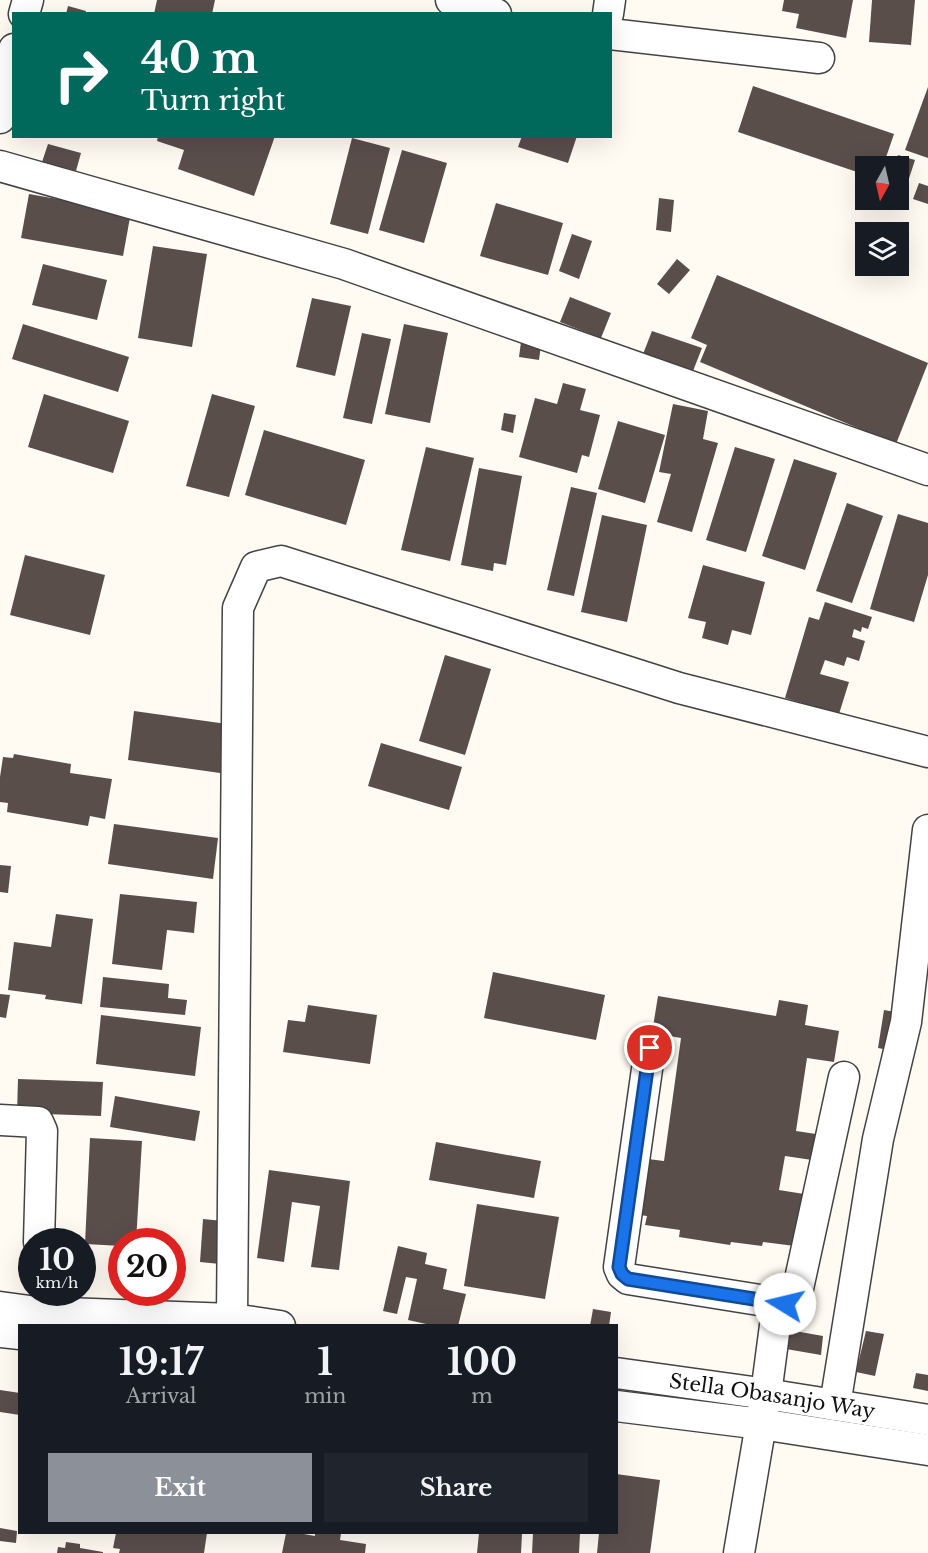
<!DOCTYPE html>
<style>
body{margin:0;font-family:"Libre Baskerville",serif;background:#20242c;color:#f1f3f6;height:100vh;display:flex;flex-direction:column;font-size:22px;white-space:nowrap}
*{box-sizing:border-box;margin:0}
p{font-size:20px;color:#9ea1a6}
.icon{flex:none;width:33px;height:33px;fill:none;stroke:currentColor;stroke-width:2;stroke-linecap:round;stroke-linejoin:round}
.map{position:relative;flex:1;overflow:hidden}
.sheet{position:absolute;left:18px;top:1324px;width:600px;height:210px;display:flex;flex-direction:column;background:#171b24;border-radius:0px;box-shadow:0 6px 24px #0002}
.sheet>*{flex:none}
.guide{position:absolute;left:12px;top:12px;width:600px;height:126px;border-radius:0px;box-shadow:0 6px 24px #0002;background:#00695c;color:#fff;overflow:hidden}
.needle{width:39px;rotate:188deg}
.buttons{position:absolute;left:855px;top:156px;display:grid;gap:12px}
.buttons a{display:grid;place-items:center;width:54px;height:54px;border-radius:0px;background:#171b24;box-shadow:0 6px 24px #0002;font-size:30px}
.speed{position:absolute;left:18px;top:1228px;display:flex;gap:12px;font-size:30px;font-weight:700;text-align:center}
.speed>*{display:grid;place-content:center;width:78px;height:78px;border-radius:50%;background:#171b24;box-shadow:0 6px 24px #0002;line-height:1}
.speed small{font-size:15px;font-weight:400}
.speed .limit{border:9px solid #d22;background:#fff;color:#111}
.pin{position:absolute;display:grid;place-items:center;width:51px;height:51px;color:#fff;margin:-26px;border:3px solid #fff;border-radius:50%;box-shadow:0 2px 6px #0007}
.me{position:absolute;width:66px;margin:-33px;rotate:279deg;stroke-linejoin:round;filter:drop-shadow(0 0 4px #0008)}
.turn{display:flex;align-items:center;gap:21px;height:126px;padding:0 30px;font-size:27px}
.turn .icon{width:78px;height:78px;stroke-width:2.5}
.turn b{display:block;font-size:42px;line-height:51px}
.eta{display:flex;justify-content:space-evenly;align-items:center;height:102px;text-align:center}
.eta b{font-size:36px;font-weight:700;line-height:42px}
.primary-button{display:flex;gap:12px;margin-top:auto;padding:12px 30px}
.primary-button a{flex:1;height:69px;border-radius:0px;background:#8c9099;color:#fff;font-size:24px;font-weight:700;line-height:69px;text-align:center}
.primary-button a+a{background:#20242c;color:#f1f3f6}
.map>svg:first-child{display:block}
.building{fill:#5a4e4b}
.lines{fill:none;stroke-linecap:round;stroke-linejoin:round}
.minor-casing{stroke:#434343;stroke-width:33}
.minor{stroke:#fff;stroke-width:30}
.route-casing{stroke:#114b97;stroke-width:15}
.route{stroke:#1a73e8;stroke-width:10}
.labels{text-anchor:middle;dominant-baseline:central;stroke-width:6;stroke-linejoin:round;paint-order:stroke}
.street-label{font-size:20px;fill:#101010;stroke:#fff}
</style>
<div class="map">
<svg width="928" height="1553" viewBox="0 0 928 1553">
<rect width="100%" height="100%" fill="#fffbf3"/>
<g class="building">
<path d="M157 0H215L212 14H154Z"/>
<path d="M784 0H853L846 38 796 28 799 14 782 11Z"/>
<path d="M872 0H915L911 45 869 42Z"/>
<path d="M68 6 86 11 85 14H66Z"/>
<path d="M753 86 894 134 883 166H866V175L738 132Z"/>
<path d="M928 87V158L905 150Z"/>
<path d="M158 136H275L254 196 178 169 184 150 157 141Z"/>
<path d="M522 136H577L568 163 518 147Z"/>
<path d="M352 138 390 148 368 234 330 224Z"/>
<path d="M48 144 81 153 76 171 42 162Z"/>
<path d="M402 150 447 163 424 243 379 230Z"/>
<path d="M898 155 915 160 904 194 898 192V166H894Z"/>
<path d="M919 183 928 186V204L913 199Z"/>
<path d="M29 194 131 212 123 256 21 238Z"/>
<path d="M659 198 674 200 671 232 656 230Z"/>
<path d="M496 203 563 223 548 275 480 256Z"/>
<path d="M572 234 592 241 579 279 559 271Z"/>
<path d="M153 246 207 254 192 347 138 338Z"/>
<path d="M677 259 690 270 669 294 657 284Z"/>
<path d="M43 264 107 280 97 320 32 305Z"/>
<path d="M717 275 928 363 896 444 700 362 707 345 691 338Z"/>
<path d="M570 297 611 313 601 338 560 322Z"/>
<path d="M312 298 351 306 335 376 296 367Z"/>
<path d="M23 324 129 357 118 392 12 359Z"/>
<path d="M404 324 448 333 430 423 385 414Z"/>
<path d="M652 331 702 348 693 371 643 354Z"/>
<path d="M362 333 391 339 372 424 343 418Z"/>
<path d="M521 342 541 345 539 360 519 357Z"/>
<path d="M563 383 586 389 580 410 600 415 589 457 582 455 577 473 519 457 535 398 557 404Z"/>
<path d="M44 394 129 421 113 473 28 447Z"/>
<path d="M212 394 255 406 229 497 186 486Z"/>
<path d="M673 404 708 411 703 439 718 443 692 532 657 522 671 474 659 472Z"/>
<path d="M504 413 516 415 513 433 501 430Z"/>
<path d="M618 421 665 435 645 503 598 489Z"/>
<path d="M264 430 365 460 346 525 245 495Z"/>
<path d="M426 447 474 458 450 561 401 550Z"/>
<path d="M735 447 775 459 746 552 706 540Z"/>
<path d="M794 459 837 473 805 570 762 556Z"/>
<path d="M479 468 522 476 506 565 494 563 493 571 461 565Z"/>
<path d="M571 487 597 493 574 596 547 590Z"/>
<path d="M847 503 883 516 852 603 816 591Z"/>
<path d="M898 514 928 523V575L914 622 870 609Z"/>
<path d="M602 515 647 525 627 622 581 612Z"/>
<path d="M25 555 105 575 90 635 10 615Z"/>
<path d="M703 565 765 582 751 635 732 630 728 645 702 638 706 622 688 618Z"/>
<path d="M825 602 872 617 868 629 862 627 861 632 854 629 852 637 865 641 859 661 847 657 844 666 825 660 820 674 849 682 839 714 785 698 809 617 819 620Z"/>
<path d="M445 655 491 669 465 755 419 741Z"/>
<path d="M134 711 234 725 227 774 128 760Z"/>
<path d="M381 743 462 767 449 810 368 786Z"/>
<path d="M14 754 71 764 70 773 112 779 105 819 90 816 88 826 7 812 8 803 0 802V777L3 757 13 758Z"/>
<path d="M114 824 218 838 213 879 108 864Z"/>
<path d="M0 865 11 866 8 893 0 892Z"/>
<path d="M120 894 197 902 194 933 167 930 162 970 112 964Z"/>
<path d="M56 914 93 919 82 1004 45 999 46 995 8 990 14 942 51 947Z"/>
<path d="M493 972 605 995 596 1040 484 1018Z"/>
<path d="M103 977 169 984 168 998 187 1000 185 1015 100 1007Z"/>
<path d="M0 994 10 995 6 1018 0 1017Z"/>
<path d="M658 996 776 1016 779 1000 808 1005 805 1025 839 1031 834 1062 807 1058 796 1131 816 1134 812 1160 785 1156 779 1190 804 1194 795 1246 763 1242 762 1246 731 1242 730 1245 679 1237 680 1230 645 1225 647 1216 632 1214 640 1158 664 1161 681 1038 652 1033Z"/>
<path d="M308 1005 377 1015 370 1064 283 1052 288 1020 305 1022Z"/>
<path d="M884 1010 901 1013 894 1051 878 1048Z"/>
<path d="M101 1015 201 1027 195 1076 96 1064Z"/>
<path d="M18 1079 103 1082 101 1116 17 1113Z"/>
<path d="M115 1096 200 1111 195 1141 110 1127Z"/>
<path d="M90 1138 142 1141 136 1242H122V1246L85 1244Z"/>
<path d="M436 1142 541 1161 534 1198 429 1180Z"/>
<path d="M269 1170 350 1181 339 1270 311 1267 320 1206 292 1202 284 1262 257 1258Z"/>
<path d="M477 1204 559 1217 545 1299 464 1286Z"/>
<path d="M203 1219 223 1221 220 1264 200 1262Z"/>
<path d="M398 1246 427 1253 425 1264 447 1269 443 1289 466 1294 458 1326H435L408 1320 417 1279 406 1277 397 1314 383 1311Z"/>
<path d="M593 1309 611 1312 609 1326H590Z"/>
<path d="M789 1330 823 1336 821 1355 786 1349Z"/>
<path d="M866 1331 884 1334 875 1376 856 1372Z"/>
<path d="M916 1373 928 1375V1391L913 1388Z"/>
<path d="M0 1390 20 1393V1415L0 1412Z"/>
<path d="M616 1474 660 1480 650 1553H597L599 1533H616Z"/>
<path d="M0 1528 17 1531 16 1543 0 1541Z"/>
<path d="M116 1533H207L204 1553H119L120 1549 113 1548Z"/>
<path d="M286 1533H298L315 1536V1533H341L340 1540 366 1544 365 1553H282Z"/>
<path d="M479 1533 522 1534 521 1553H477Z"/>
<path d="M533 1533H580L579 1553H532Z"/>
<path d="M66 1542 80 1544V1548L103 1552V1553H57L58 1547 65 1548Z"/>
</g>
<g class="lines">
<defs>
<g id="minor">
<path d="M451 0 496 14"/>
<path d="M24 14 28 0"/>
<path d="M608 14 610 0"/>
<path d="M610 34 819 58"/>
<path d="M0 118 3 84 14 49"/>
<path d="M0 166 344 264 928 470"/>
<path d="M650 1048 619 1267 622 1274 628 1279 778 1303C787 1304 791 1301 797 1293L844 1077"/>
<path d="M0 1120 38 1122 42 1131 39 1242"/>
<path d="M0 1307 37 1312 232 1319 280 1326"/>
<path d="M232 1319 238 608 256 567 281 561 679 688 928 752"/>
<path d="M0 1332 20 1334"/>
<path id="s1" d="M616 1373 766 1394 928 1420"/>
<path d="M835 1405 878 1139 906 1022 928 830"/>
<path d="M616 1406 761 1424 928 1450"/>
<path d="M739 1553 766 1394 778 1303"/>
</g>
</defs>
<use href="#minor" class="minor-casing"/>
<use href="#minor" class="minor"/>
</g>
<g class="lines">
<defs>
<path id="route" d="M650 1048 619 1267 622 1274 628 1279 785 1304"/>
</defs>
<use href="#route" class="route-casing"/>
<use href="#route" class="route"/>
</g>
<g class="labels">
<g class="street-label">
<text stroke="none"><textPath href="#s1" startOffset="158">Stella Obasanjo Way</textPath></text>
</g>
</g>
</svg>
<div class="buttons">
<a><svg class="needle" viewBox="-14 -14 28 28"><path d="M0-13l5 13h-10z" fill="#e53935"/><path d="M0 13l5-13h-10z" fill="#9ea1a6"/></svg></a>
<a><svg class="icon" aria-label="layers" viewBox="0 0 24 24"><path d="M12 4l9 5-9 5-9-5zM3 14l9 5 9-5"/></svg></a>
</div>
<div class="speed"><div>10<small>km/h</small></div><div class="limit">20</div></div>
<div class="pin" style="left:650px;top:1048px;background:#d93025"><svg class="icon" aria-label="arrive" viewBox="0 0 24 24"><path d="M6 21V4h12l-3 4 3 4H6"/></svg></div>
<svg class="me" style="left:785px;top:1304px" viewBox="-20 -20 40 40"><circle r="19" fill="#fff"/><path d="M0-13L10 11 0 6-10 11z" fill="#1a73e8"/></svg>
<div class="guide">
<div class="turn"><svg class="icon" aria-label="right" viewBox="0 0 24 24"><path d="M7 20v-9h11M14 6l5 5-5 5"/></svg><div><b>40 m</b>Turn right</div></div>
</div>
<section class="sheet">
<div class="eta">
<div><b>19:17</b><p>Arrival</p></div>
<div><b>1</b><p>min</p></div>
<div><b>100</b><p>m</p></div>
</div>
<div class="primary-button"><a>Exit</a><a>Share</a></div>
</section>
</div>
